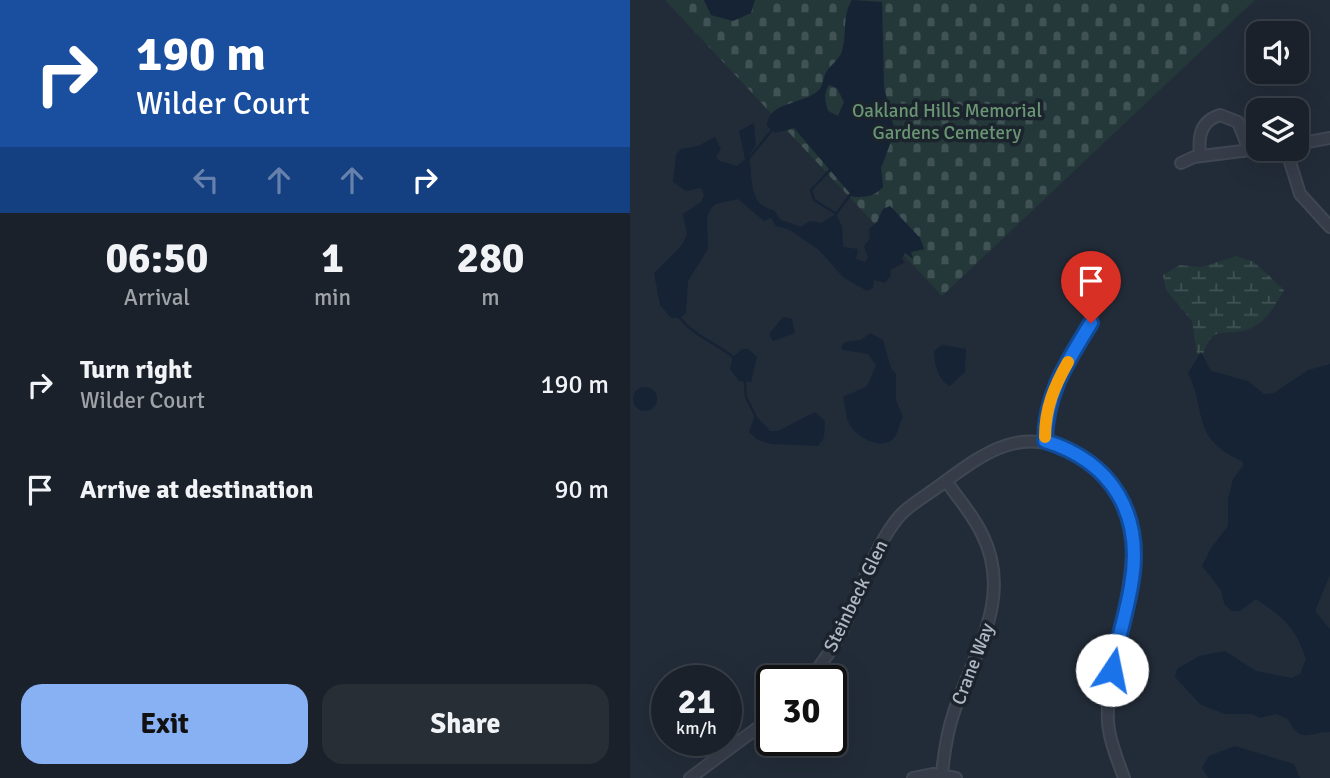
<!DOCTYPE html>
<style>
body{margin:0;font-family:Signika,sans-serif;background:#272e36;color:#f1f3f6;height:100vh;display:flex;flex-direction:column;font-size:26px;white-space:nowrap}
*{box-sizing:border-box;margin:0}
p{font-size:23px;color:#9fa3a8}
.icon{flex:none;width:38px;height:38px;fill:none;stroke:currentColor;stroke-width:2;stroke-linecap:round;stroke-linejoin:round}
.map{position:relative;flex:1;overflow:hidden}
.details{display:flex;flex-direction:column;background:#1a212a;width:630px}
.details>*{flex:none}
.hud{background:#1a4fa0;color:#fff;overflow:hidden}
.fabs{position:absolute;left:616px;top:21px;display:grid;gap:14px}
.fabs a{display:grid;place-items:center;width:63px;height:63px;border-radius:14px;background:#1a212a;box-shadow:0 7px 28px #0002,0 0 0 2px #383e47;font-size:35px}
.speed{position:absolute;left:21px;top:665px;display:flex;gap:14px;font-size:35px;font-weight:700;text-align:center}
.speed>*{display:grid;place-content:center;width:91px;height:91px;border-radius:50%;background:#1a212a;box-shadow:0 7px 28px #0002,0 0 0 2px #383e47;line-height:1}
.speed small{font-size:18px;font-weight:400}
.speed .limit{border:4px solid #111;border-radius:10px;background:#fff;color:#111}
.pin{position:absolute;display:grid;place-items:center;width:60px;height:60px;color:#fff;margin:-72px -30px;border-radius:50% 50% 50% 0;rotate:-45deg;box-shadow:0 0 7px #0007}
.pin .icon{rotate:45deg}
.me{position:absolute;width:77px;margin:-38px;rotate:11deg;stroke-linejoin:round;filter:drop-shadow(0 0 5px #0008)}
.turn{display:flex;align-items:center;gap:24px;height:147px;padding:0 21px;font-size:32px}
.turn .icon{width:91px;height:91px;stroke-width:2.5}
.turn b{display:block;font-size:49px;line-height:60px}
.lanes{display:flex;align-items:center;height:66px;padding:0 21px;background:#0003;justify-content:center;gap:35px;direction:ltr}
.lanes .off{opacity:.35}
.eta{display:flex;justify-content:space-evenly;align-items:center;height:119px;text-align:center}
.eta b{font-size:42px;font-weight:700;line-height:49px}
.action{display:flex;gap:14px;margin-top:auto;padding:14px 21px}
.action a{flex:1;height:80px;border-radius:21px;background:#87b1f3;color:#111;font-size:28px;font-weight:700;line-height:80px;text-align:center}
.action a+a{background:#272e36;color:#f1f3f6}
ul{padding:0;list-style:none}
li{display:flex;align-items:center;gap:21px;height:105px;padding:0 21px}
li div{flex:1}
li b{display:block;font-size:26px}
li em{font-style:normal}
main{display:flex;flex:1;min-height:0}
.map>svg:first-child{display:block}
.wetland{fill:url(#wetland-marsh)}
.cemetery{fill:url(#cemetery-stones)}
.water{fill:#162335;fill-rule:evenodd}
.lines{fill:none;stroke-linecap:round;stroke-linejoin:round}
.stream{stroke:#162335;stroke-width:2.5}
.minor-casing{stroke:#3f4752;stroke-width:14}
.minor{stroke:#363d49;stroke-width:10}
.route-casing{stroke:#114b97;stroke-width:18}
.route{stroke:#1a73e8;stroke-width:12}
.slow{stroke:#f59e0b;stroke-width:12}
.labels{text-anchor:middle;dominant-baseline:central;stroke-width:7;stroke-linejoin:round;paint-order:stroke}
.park-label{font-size:19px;fill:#699573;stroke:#1b232d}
.street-label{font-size:19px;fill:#b0b8c5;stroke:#1b232d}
</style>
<main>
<section class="details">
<div class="hud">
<div class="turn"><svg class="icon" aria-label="right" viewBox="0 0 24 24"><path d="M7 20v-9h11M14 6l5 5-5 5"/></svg><div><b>190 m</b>Wilder Court</div></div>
<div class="lanes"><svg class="icon off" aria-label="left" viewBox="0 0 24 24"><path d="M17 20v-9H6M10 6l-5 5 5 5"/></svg><svg class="icon off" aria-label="ahead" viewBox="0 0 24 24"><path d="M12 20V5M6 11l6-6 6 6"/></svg><svg class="icon off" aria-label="ahead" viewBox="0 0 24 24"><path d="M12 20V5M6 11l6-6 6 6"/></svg><svg class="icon" aria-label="right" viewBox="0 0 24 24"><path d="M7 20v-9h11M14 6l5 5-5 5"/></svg></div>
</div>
<div class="eta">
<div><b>06:50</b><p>Arrival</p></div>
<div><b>1</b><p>min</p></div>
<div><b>280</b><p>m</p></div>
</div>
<ul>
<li><svg class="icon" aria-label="right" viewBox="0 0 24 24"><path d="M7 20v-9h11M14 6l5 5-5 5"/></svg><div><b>Turn right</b><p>Wilder Court</p></div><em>190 m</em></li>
<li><svg class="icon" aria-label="arrive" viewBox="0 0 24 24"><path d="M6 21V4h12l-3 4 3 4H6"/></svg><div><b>Arrive at destination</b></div><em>90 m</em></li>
</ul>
<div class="action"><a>Exit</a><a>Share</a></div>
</section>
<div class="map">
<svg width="700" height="778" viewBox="0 0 700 778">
<defs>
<pattern id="wetland-marsh" width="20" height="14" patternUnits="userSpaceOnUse" patternTransform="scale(1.75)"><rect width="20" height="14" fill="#243739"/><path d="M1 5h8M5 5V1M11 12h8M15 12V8" fill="none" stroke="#415254"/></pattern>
<pattern id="cemetery-stones" width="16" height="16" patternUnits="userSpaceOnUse" patternTransform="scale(1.75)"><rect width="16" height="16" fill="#243739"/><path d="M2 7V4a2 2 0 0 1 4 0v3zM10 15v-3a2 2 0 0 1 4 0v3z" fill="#415254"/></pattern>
</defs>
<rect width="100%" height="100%" fill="#222c38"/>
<path class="wetland" d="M606 256 624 262 654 290C645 306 638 320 621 328 596 339 584 321 573 354H567L562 321 536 290 533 275 550 265 572 267Z"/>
<path class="cemetery" d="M35 0H625L312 296Z"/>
<g class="water">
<path d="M74 0H125L121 13 103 21 81 15Z"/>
<path d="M222 0 252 2 254 87 265 131 251 168 253 187C244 197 236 197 223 197L164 128 145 133 137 126C137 102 174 104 188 91 194 85 193 77 197 71 201 65 207 61 211 54 218 36 211 17 222 0ZM199 85 207 88 214 102 208 116 198 111C195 101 193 94 199 85Z"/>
<path d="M124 123 126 145 119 155C123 174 117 206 144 210L151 220 171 227 180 221 191 223 206 214 212 227 213 247 228 249 226 259 235 262 238 258 234 246 240 238 239 229 247 222 253 209 260 206 290 238 294 249 281 252 283 259 275 253 272 258 274 263 260 270 261 275 255 283 244 280 243 288 237 291 213 277 189 250 160 230 146 226 141 218 134 221 108 199 86 204 81 208 77 217 78 249 58 281 56 313 50 318H41L30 305 24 273 51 246 57 235 53 214 71 202 74 195 71 188 56 191 43 182 46 155 51 149 68 146 85 137 91 149 86 157 90 161 107 166 115 159 109 131Z"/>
<path d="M153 317 162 319 165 333 143 341 139 334Z"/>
<path d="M240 333 253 340 261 368 266 374V400L273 417C269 423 269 432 264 438 253 451 227 438 220 425 215 418 216 406 213 397L237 386 246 365 238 354 213 350 211 347 215 342 231 340Z"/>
<path d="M312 345 336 349 335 372 320 386C308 381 304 363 304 351Z"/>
<path d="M112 349H118L127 357 121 382 109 381 100 369 103 357Z"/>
<path d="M571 352 581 371 618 381 634 394 644 393 678 370 700 364V575L685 611 700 629V732C677 732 671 745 658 719L646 714 630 718 622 714H595L579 708 570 704 545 677 547 669 569 656 595 651 626 671 662 678 670 674 676 659C666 627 653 617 626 599L610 611H601L594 603 591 590 572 566 581 548 598 526V499L603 479 613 466 612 461C561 438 578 416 558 373Z"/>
<circle cx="15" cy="399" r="12"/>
<path d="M185 412 195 421 194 438 188 446 141 444 128 440 119 432 125 415 140 431H148Z"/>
<path d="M605 746 664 764 670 778H578L572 768 579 756Z"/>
</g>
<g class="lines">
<g class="stream">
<path d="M119 158 142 130"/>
<path d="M200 170 181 190 184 200 205 213"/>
<path d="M206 214 223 191"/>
<path d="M50 318C65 337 85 342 103 357"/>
<path d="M115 382 116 397 125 415"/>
</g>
<defs>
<g id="minor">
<path d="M667 144 700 138"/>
<path d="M656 149 670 194 700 227"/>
<path d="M570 156C568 137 570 121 590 115L608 122 619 150"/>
<path d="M551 163 564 157 628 149"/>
<path d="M414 441C416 393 436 363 461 323"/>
<path d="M178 681C190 666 202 650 211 633 229 597 240 556 264 523 274 508 294 497 309 486 354 453 390 424 447 454 481 471 501 507 502 544 503 605 475 661 478 722 479 740 488 761 494 778"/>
<path d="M312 774C314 753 317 732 324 712 344 652 384 598 352 534 343 515 328 498 316 481"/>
<path d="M60 778 142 717"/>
<path d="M283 778 303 774 326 778"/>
</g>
</defs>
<use href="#minor" class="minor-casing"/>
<use href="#minor" class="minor"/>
</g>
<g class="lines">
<defs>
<path id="route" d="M461 323C436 364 416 393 415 441 483 462 514 515 501 586 496 615 487 642 482 670"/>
</defs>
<use href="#route" class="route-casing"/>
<use href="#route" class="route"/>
<path class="slow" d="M415 437C415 408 424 387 438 362"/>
</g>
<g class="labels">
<g class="park-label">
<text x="317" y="111">Oakland Hills Memorial<tspan x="317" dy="22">Gardens Cemetery</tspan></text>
</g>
<g class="street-label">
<text transform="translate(226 596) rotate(-64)">Steinbeck Glen</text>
<text transform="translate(343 664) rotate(-69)">Crane Way</text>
</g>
</g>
</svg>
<div class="fabs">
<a><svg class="icon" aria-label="sound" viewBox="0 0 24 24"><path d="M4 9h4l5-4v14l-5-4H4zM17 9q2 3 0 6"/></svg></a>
<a><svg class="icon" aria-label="layers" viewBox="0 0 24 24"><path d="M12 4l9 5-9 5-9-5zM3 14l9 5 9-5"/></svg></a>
</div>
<div class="speed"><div>21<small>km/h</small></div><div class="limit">30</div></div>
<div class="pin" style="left:461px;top:323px;background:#d93025"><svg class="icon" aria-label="arrive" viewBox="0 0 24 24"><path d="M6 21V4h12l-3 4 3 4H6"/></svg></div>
<svg class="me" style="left:482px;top:670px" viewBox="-20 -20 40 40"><circle r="19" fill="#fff"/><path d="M0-13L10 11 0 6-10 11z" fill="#1a73e8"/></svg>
</div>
</main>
